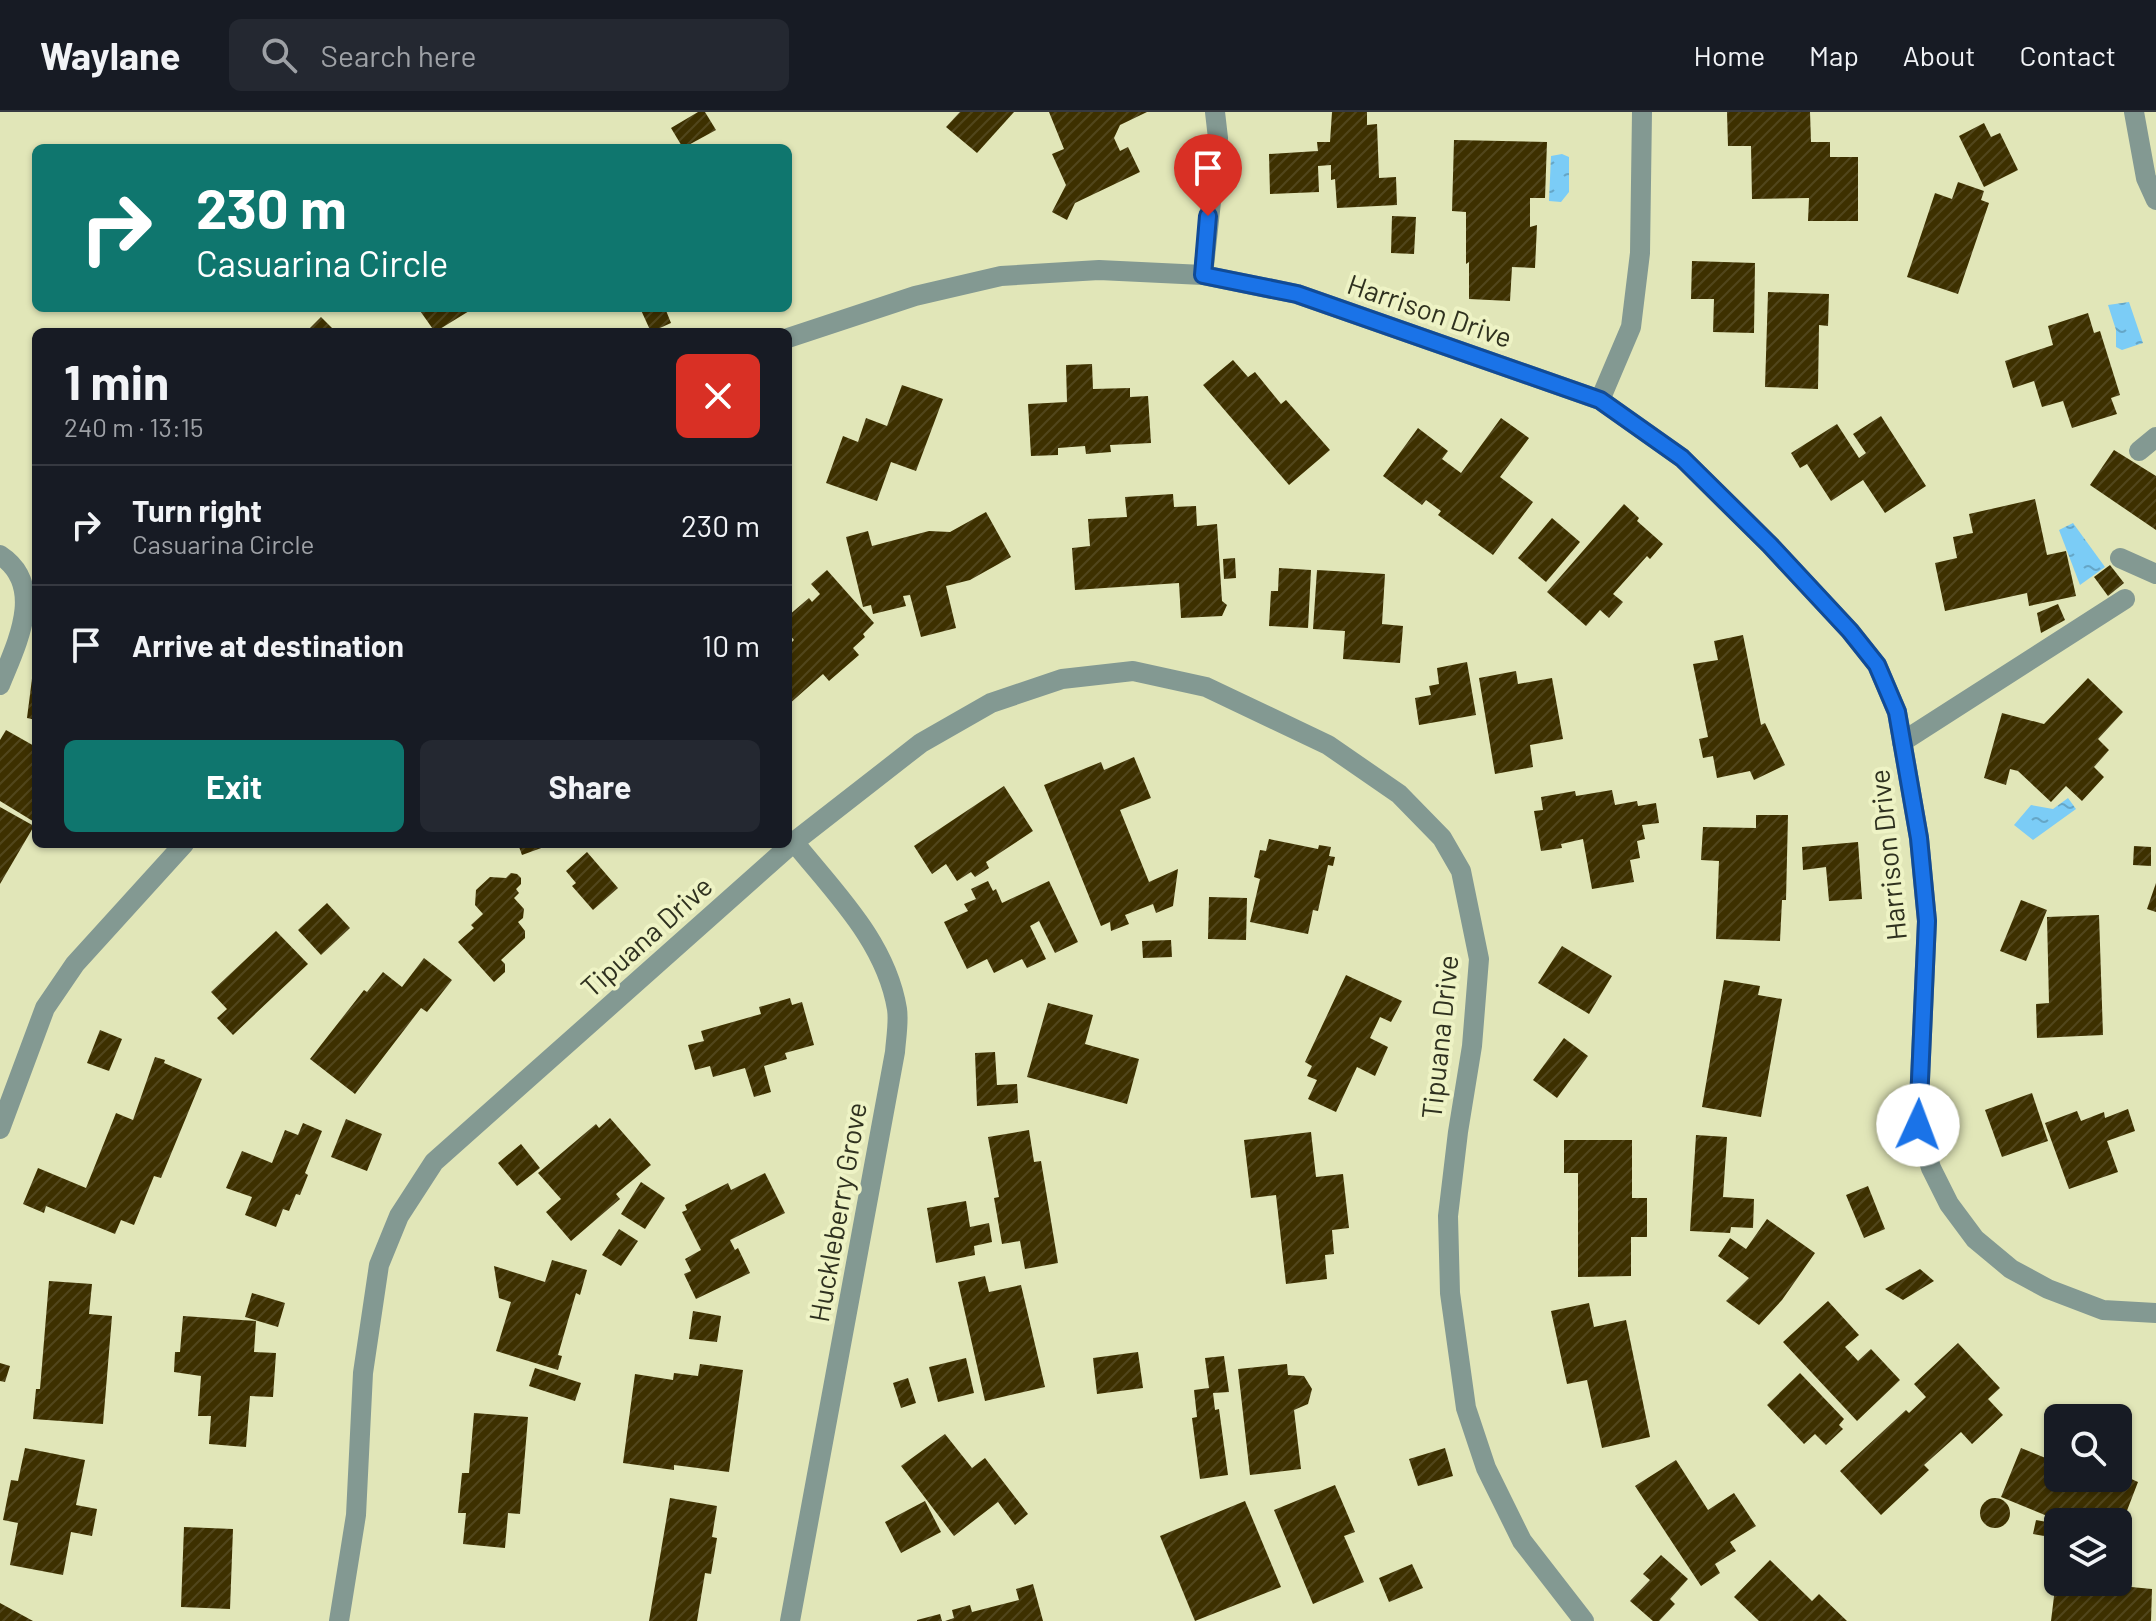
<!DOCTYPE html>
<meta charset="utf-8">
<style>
body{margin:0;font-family:Barlow,sans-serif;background:#242831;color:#f1f3f6;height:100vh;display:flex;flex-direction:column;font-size:30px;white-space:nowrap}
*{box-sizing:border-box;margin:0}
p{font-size:26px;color:#9ea1a6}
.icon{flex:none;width:44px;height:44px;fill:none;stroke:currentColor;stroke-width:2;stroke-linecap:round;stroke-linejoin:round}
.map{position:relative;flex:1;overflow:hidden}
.details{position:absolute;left:32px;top:216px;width:760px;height:520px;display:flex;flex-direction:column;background:#171b24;border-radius:12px;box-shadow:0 2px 6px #0004}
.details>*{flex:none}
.hud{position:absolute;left:32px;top:32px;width:760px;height:168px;border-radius:12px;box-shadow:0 2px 6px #0004;background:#0f766e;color:#fff;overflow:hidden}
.controls{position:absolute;left:2044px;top:1292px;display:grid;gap:16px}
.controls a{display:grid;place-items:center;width:88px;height:88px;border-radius:12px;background:#171b24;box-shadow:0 2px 6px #0004;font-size:40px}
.pin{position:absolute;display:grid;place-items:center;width:68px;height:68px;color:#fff;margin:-82px -34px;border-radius:50% 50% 50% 0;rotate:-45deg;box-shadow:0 0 8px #0007}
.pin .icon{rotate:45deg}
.me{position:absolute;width:88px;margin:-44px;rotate:2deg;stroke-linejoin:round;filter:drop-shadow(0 0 6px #0008)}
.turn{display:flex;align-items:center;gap:28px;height:168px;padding:0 32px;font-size:36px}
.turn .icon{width:104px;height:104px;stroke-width:2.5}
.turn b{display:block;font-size:56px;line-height:68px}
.round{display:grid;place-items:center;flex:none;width:84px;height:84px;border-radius:12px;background:#242831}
.summary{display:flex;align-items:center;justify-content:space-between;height:136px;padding:0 32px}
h1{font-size:48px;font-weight:700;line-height:60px}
.button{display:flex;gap:16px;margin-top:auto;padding:16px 32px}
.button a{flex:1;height:92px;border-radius:12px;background:#0f766e;color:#fff;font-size:32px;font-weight:700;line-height:92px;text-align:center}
.button a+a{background:#242831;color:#f1f3f6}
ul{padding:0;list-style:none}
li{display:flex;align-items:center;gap:24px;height:120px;padding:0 32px;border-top:2px solid #363941}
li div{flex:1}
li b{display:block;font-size:30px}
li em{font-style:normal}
header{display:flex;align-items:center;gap:48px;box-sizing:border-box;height:112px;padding:0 40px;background:#171b24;border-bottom:2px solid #363941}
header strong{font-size:38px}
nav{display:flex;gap:44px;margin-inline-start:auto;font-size:28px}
.search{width:560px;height:72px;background:#242831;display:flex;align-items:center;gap:20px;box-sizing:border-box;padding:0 28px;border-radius:12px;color:#9ea1a6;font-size:30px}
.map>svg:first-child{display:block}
.water{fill:url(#water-ripples)}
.building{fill:url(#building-hatch)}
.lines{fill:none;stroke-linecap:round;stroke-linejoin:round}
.street{stroke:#839992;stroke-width:20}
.route-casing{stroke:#114b97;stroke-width:20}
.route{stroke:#1a73e8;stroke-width:14}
.labels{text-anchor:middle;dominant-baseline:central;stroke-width:8;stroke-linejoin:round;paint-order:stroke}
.street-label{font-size:28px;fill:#2f311f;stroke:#eef3c5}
</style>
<header>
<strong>Waylane</strong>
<div class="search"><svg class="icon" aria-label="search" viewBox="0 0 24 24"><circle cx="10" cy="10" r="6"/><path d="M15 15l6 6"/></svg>Search here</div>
<nav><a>Home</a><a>Map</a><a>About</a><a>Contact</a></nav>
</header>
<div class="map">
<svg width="2156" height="1509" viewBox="0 0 2156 1509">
<defs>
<pattern id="water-ripples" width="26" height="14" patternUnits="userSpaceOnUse" patternTransform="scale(2)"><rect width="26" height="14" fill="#7bccf6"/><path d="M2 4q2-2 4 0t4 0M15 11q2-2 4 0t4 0" fill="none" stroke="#65a6c7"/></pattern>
<pattern id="building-hatch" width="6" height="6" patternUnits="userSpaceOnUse" patternTransform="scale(2)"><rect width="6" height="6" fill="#3d3000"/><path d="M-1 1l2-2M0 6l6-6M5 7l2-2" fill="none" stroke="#51461c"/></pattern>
</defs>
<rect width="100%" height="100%" fill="#e1e6b8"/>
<g class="water">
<path d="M1562 42 1569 45V80L1561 90 1549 89 1551 44Z"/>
<path d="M2129 190 2143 231 2122 238 2116 235V218L2108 193Z"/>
<path d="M2073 411 2105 455 2080 473 2059 418Z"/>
<path d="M2068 686 2076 697 2033 728 2014 713 2031 693 2053 697Z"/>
</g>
<g class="building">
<path d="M698 0H705L716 18 683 36 671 16Z"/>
<path d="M960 0H1014L977 41 946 15Z"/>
<path d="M1049 0H1147L1120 13 1114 26 1120 39 1128 35 1140 60 1075 91 1067 108 1052 100 1066 73 1052 42 1064 37Z"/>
<path d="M1332 0H1367V13L1377 12 1379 66 1396 65 1397 93 1337 96 1335 67 1331 68V53L1318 54 1319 80 1270 82 1269 42 1318 39 1317 30H1330Z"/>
<path d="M1727 0H1810L1811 30H1830V45H1858V109H1808L1809 86 1752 87 1751 34H1728Z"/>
<path d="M1984 11 1991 25 2000 21 2018 58 1984 75 1959 24Z"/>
<path d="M1454 28 1547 30 1545 86H1530V115L1537 113 1535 156 1512 155 1510 189 1469 187V150L1466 152V100L1452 99Z"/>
<path d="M1958 70 1984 79 1981 88 1989 91 1958 182 1907 165 1935 81 1952 87Z"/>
<path d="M1392 104 1416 105 1414 142 1391 141Z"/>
<path d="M1692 149 1755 151 1754 221 1713 220 1714 187H1691Z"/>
<path d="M1768 180 1829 182 1828 214 1819 213 1818 277 1765 275Z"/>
<path d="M418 196H474L435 220Z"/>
<path d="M640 196H665L671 211 651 220Z"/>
<path d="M2088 201 2094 221 2100 219 2120 283 2111 286 2117 302 2072 316 2063 289 2042 295 2034 269 2013 276 2005 249 2053 233 2048 214Z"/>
<path d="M321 205 336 220H306Z"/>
<path d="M1233 248 1248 265 1255 260 1281 292 1286 288 1330 338 1289 373 1203 273Z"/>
<path d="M1092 252 1093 277 1130 276V285L1148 284 1151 331 1110 333 1111 340 1086 342 1085 334 1058 336V343L1031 344 1028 292 1067 290 1066 253Z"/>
<path d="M902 273 943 287 916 359 891 350 877 389 826 371 843 324 858 330 866 306 887 314Z"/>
<path d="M1881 304 1926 374 1885 401 1863 368 1831 389 1807 352 1800 356 1791 341 1837 312 1859 346 1866 341 1853 322Z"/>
<path d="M1501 306 1529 326 1500 365 1533 390 1493 443 1438 403 1441 399 1426 388 1422 393 1383 364 1418 316 1448 339 1442 347 1461 361Z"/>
<path d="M2114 338 2156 364V418L2090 373Z"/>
<path d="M1173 382 1174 395 1196 394 1197 414 1217 412 1222 489 1227 493 1222 504 1181 506 1179 471 1075 478 1072 436 1090 434 1088 407 1127 405 1125 385Z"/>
<path d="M2035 387 2047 443 2066 439 2076 484 2029 494 2027 481 1945 499 1935 451 1957 446 1953 425 1973 421 1969 402Z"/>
<path d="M1624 392 1639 406 1637 409 1663 432 1650 447 1647 444 1613 482 1623 490 1609 506 1600 498 1586 514 1547 480Z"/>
<path d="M986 400 1011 445 970 468 946 474 956 516 921 525 910 483 903 484 906 494 873 502 871 493 863 495 846 425 868 419 872 434 929 419 950 420Z"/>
<path d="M1552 406 1580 430 1546 470 1518 446Z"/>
<path d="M1235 446 1236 466 1224 467 1223 447Z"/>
<path d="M2110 453 2124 471 2108 484 2094 465Z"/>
<path d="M1279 456 1311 458 1308 516 1269 514 1271 479H1278Z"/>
<path d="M827 458 874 511 863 522 865 525 853 536 859 543 829 569 823 562 788 593V534L794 528 788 521V504L809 486 812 490 820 482 811 472Z"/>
<path d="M1317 458 1385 462 1382 512 1403 514 1400 551 1343 547 1345 519 1313 517Z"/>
<path d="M2058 492 2065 508 2041 521 2037 501Z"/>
<path d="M1743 523 1761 613 1765 611 1785 653 1754 668 1750 659 1717 666 1713 644 1703 646 1699 627 1708 625 1693 552 1718 548 1714 529Z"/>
<path d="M1467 550 1476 603 1419 613 1415 586 1431 583 1429 574 1439 572 1437 556Z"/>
<path d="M34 551H36V608L27 606Z"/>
<path d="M1516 559 1518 572 1552 566 1563 627 1530 633 1533 655 1495 662 1479 566Z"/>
<path d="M2088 566 2123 600 2098 627 2109 638 2094 655 2104 665 2082 689 2066 674 2051 690 2018 659 2010 657 2006 673 1984 666 2002 601 2044 612Z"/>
<path d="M6 618 36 635V711L0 689V628Z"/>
<path d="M1134 645 1151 686 1120 698 1149 770 1178 757 1173 794 1156 801 1153 792 1125 803 1129 812 1111 819 1110 810 1101 814 1044 673 1101 650 1104 658Z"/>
<path d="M1004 674 1033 719 986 750 989 756 975 765 971 760 957 769 946 752 932 762 914 734Z"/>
<path d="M1612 678 1615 693 1637 689 1638 694 1656 691 1659 711 1642 713 1645 727 1637 729 1640 746 1630 748 1634 770 1592 777 1583 727 1561 732 1562 736 1541 739 1534 699 1543 698 1541 685 1575 679 1576 684Z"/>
<path d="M0 695 34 714 0 772Z"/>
<path d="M1756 703H1788L1786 788H1782L1780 829 1716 827 1719 749 1701 748 1703 715 1756 716Z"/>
<path d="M1269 727 1318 737 1319 733 1331 735 1329 744 1335 745 1333 754 1328 753 1318 799 1313 798 1308 822 1250 810 1260 767 1254 765 1260 738 1266 739Z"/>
<path d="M1858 730 1862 787 1829 789 1826 755 1803 758 1802 735Z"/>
<path d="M518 732H543L544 735 522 743Z"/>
<path d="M2134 734 2151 735V754L2133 753Z"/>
<path d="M587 740 618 776 593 798 572 774 576 771 566 759Z"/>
<path d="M511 761 517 762 521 766V772L516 777 519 781 514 786 524 797 523 806 518 810 525 819V826L501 848 505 852V860L494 870 458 830 474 816 471 813 483 802 475 793 476 778 490 765 506 766Z"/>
<path d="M988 769 993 779 996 777 1002 791 1049 769 1078 830 1055 841 1039 809 1030 814 1046 847 1027 856 1022 847 994 861 987 847 967 857 944 810 968 799 964 792 976 787 971 777Z"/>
<path d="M2156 771V800L2147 797Z"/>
<path d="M1209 785 1247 786 1246 828 1208 827Z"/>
<path d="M2021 788 2047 798 2026 849 2000 839Z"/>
<path d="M327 791 350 816 321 843 298 818Z"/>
<path d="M2099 803 2103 923 2037 926 2036 892 2049 891 2047 805Z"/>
<path d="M276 819 308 852 233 923 217 906 227 897 211 880Z"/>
<path d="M1171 828 1172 845 1143 846 1142 829Z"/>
<path d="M1562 834 1612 864 1589 902 1538 871Z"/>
<path d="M424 846 452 868 427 900 421 896 355 982 310 947 364 878 367 880 383 860 402 875Z"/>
<path d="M1346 863 1402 889 1391 910 1380 905 1370 926 1388 935 1375 964 1357 955 1336 1000 1308 987 1317 968 1307 964 1312 954 1305 950Z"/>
<path d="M1724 868 1760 874 1758 883 1782 887 1761 1005 1702 995Z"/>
<path d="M790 886 792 893 802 890 814 933 785 941 787 947 764 954 771 980 754 985 745 956 713 965 710 954 695 958 688 933 704 929 701 919 761 902 759 895Z"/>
<path d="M1048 891 1093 903 1085 932 1139 947 1127 992 1027 965Z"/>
<path d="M100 918 122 927 109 959 87 951Z"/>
<path d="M1564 926 1588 944 1557 986 1533 968Z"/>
<path d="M995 940 997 973 1017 972 1018 991 977 994 975 941Z"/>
<path d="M155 945 165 948 164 951 202 967 161 1066 154 1064 134 1113 121 1108 115 1122 46 1094 44 1101 23 1092 38 1056 86 1076 116 1001 133 1008Z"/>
<path d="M2032 981 2048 1029 2002 1045 1985 998Z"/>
<path d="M2128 997 2135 1019 2107 1029 2118 1060 2069 1077 2045 1011 2077 999 2081 1009 2104 1000 2105 1006Z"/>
<path d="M610 1006 651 1053 616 1082 620 1087 571 1129 546 1100 561 1087 538 1061 596 1012 599 1016Z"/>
<path d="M346 1007 382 1022 367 1059 331 1045Z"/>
<path d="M303 1011 322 1019 305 1061 308 1063 300 1083 296 1082 289 1099 283 1097 276 1115 245 1103 252 1085 226 1076 242 1039 272 1051 285 1018 298 1023Z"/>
<path d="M1029 1018 1034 1050 1041 1049 1058 1151 1025 1157 1020 1129 1002 1132 994 1086 999 1085 988 1025Z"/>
<path d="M1311 1020 1316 1065 1343 1062 1349 1116 1332 1118 1334 1142 1325 1143 1327 1167 1286 1172 1276 1083 1251 1086 1244 1028Z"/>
<path d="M1696 1023 1727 1025 1723 1085 1754 1087 1753 1116 1731 1115 1730 1121 1690 1119Z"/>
<path d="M1564 1028H1632V1086H1647V1125H1631V1164L1578 1165V1061H1564Z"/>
<path d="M521 1032 540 1056 517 1074 498 1051Z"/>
<path d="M765 1061 785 1101 730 1128 735 1138 738 1136 750 1161 696 1187 684 1162 691 1159 685 1147 701 1138 682 1100 687 1098 685 1093 728 1071 731 1078Z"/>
<path d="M641 1070 665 1086 645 1117 621 1102Z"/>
<path d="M1868 1074 1885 1117 1864 1126 1846 1083Z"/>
<path d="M966 1089 970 1115 989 1111 992 1130 974 1134 975 1143 936 1151 927 1096Z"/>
<path d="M1767 1107 1815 1141 1782 1188 1759 1213 1726 1189 1749 1166 1718 1144 1730 1126 1746 1137Z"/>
<path d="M619 1117 638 1129 621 1154 602 1143Z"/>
<path d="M552 1148 587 1158 580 1183 576 1181 558 1243 562 1244 558 1258 496 1239 511 1190 499 1186 494 1154 545 1170Z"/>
<path d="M1920 1157 1934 1169 1903 1188 1885 1177Z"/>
<path d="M985 1164 989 1180 1021 1173 1045 1275 985 1289 958 1170Z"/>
<path d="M49 1169 92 1172 89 1202 112 1204 103 1312 33 1307 36 1277H40Z"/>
<path d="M252 1181 285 1191 278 1215 245 1205Z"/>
<path d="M1828 1189 1859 1223 1845 1235 1858 1249 1871 1237 1900 1268 1857 1309 1783 1230Z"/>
<path d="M1589 1191 1594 1215 1626 1208 1650 1325 1602 1336 1587 1268 1567 1272 1551 1199Z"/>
<path d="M693 1199 721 1204 717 1230 689 1227Z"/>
<path d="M183 1204 256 1209 254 1240 276 1241 273 1285 250 1284 246 1335 209 1332 211 1304H198L201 1264 174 1260 175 1240H180Z"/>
<path d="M1958 1231 2000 1276 1988 1287 2003 1303 1972 1332 1961 1320 1924 1353 1929 1358 1881 1403 1840 1359 1906 1298 1909 1301 1926 1285 1914 1272Z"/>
<path d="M1138 1240 1143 1276 1097 1282 1093 1246Z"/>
<path d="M1224 1244 1229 1280 1213 1281 1215 1298 1219 1297 1228 1363 1200 1367 1192 1306 1197 1305 1194 1278 1209 1276 1205 1246Z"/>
<path d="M966 1246 974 1281 938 1290 929 1255Z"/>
<path d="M0 1251 10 1254 5 1270 0 1269Z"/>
<path d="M700 1252 743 1258 729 1360 674 1353V1358L623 1351 635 1262 673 1268 674 1261 698 1264Z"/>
<path d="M1287 1252 1288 1263 1304 1264 1312 1277 1308 1292 1294 1298 1301 1357 1250 1363 1238 1257Z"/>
<path d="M535 1256 581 1271 575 1289 529 1274Z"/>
<path d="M1800 1261 1844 1307 1839 1313 1843 1317 1826 1333 1815 1322 1804 1332 1767 1293Z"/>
<path d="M908 1266 916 1291 901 1296 893 1271Z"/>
<path d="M474 1301 528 1305 520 1402 508 1401 505 1436 463 1432 466 1401H458L462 1361H469Z"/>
<path d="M945 1322 972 1356 985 1346 1028 1402 1015 1413 998 1390 954 1424 901 1354Z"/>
<path d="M25 1336 85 1348 76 1393 97 1397 92 1424 71 1420 63 1463 10 1453 18 1411 3 1408 11 1368 18 1369Z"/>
<path d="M1445 1336 1453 1364 1418 1374 1409 1347Z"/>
<path d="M2021 1336 2058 1351V1366H2118V1361L2138 1370 2118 1422V1410H2062L2001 1385Z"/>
<path d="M1676 1348 1708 1398 1734 1381 1756 1414 1730 1430 1736 1439 1715 1452 1720 1461 1701 1474 1635 1374Z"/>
<path d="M1335 1373 1355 1420 1344 1424 1364 1470 1313 1492 1274 1398Z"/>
<path d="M670 1386 717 1394 712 1425 717 1426 711 1462 705 1461 697 1509H649Z"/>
<circle cx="1995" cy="1401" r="15"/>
<path d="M925 1389 941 1420 901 1441 885 1410Z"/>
<path d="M1245 1389 1281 1475 1195 1509 1160 1424Z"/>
<path d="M2036 1408 2047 1410 2044 1424 2033 1422Z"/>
<path d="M184 1415 233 1417 230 1497 181 1495Z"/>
<path d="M1661 1443 1688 1467 1670 1487 1675 1492 1659 1509H1653L1630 1489 1650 1468 1643 1462Z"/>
<path d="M1770 1448 1812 1489 1819 1482 1847 1509H1759L1734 1485Z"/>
<path d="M1412 1452 1423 1476 1389 1490 1379 1466Z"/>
<path d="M1033 1472 1043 1509H945L954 1506 952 1498 970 1493 972 1500 1019 1488 1016 1477Z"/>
<path d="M2100 1472 2152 1477 2151 1509H2051L2055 1476 2099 1480Z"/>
<path d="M0 1491 33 1509H0Z"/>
<path d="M940 1502 942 1509H917V1508Z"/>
</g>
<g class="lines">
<g class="street">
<path d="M2134 0 2146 66 2156 88"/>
<path d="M1203 163 1218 26 1215 0"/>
<path d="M788 226 915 184 1001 164 1099 158 1203 163 1297 182 1600 288 1682 346 1770 433 1850 519 1877 553 1897 600 1919 726 1927 809 1918 1013 1931 1056 1949 1092 1975 1127 2011 1157 2048 1177 2103 1198 2156 1201"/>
<path d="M1600 288 1631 215 1640 141 1642 0"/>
<path d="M2139 339 2156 325"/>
<path d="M0 443C47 474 16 533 0 573"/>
<path d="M2120 446 2156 462"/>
<path d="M1902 630 2125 487"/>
<path d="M0 1017 45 896 75 852 184 732"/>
<path d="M339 1509 356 1403 363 1261 379 1153 399 1104 434 1050 794 730 921 631 991 591 1062 567 1133 559 1206 575 1328 633 1399 682 1442 726 1461 759 1479 847 1472 934 1458 1020 1448 1104 1450 1181 1466 1296 1486 1356 1522 1429 1584 1509"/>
<path d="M790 1509 895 940C896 926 899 910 897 897 886 830 835 781 794 730"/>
</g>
</g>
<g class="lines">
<defs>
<path id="route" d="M1208 104 1203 163 1297 182 1600 288 1682 346 1770 433 1850 519 1877 553 1897 600 1919 726 1927 809 1918 1013"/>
</defs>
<use href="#route" class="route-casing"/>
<use href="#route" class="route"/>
</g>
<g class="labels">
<g class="street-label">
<text transform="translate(1430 198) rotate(19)">Harrison Drive</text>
<text transform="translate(1887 743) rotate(-96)">Harrison Drive</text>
<text transform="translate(646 824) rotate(-42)">Tipuana Drive</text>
<text transform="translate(1439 925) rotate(-84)">Tipuana Drive</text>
<text transform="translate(837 1100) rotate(-80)">Huckleberry Grove</text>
</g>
</g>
</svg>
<div class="controls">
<a><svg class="icon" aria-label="search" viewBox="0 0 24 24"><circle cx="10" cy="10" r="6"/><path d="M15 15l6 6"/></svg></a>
<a><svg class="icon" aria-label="layers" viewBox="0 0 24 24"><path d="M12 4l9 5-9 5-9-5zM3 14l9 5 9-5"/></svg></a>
</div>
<div class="pin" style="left:1208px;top:104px;background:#d93025"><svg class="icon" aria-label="arrive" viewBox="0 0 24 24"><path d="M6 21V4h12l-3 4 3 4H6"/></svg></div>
<svg class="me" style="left:1918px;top:1013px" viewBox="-20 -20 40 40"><circle r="19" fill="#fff"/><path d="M0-13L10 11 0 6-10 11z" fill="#1a73e8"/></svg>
<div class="hud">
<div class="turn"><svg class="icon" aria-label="right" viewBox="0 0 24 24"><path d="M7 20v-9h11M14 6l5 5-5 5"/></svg><div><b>230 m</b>Casuarina Circle</div></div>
</div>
<section class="details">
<div class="summary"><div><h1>1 min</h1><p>240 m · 13:15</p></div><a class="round" style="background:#d93025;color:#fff"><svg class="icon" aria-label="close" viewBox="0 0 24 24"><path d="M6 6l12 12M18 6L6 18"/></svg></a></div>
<ul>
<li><svg class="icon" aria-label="right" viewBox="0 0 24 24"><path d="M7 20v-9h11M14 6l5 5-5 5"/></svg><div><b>Turn right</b><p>Casuarina Circle</p></div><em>230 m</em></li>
<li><svg class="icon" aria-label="arrive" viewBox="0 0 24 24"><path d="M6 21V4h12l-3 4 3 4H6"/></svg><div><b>Arrive at destination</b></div><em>10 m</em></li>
</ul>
<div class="button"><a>Exit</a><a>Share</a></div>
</section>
</div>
